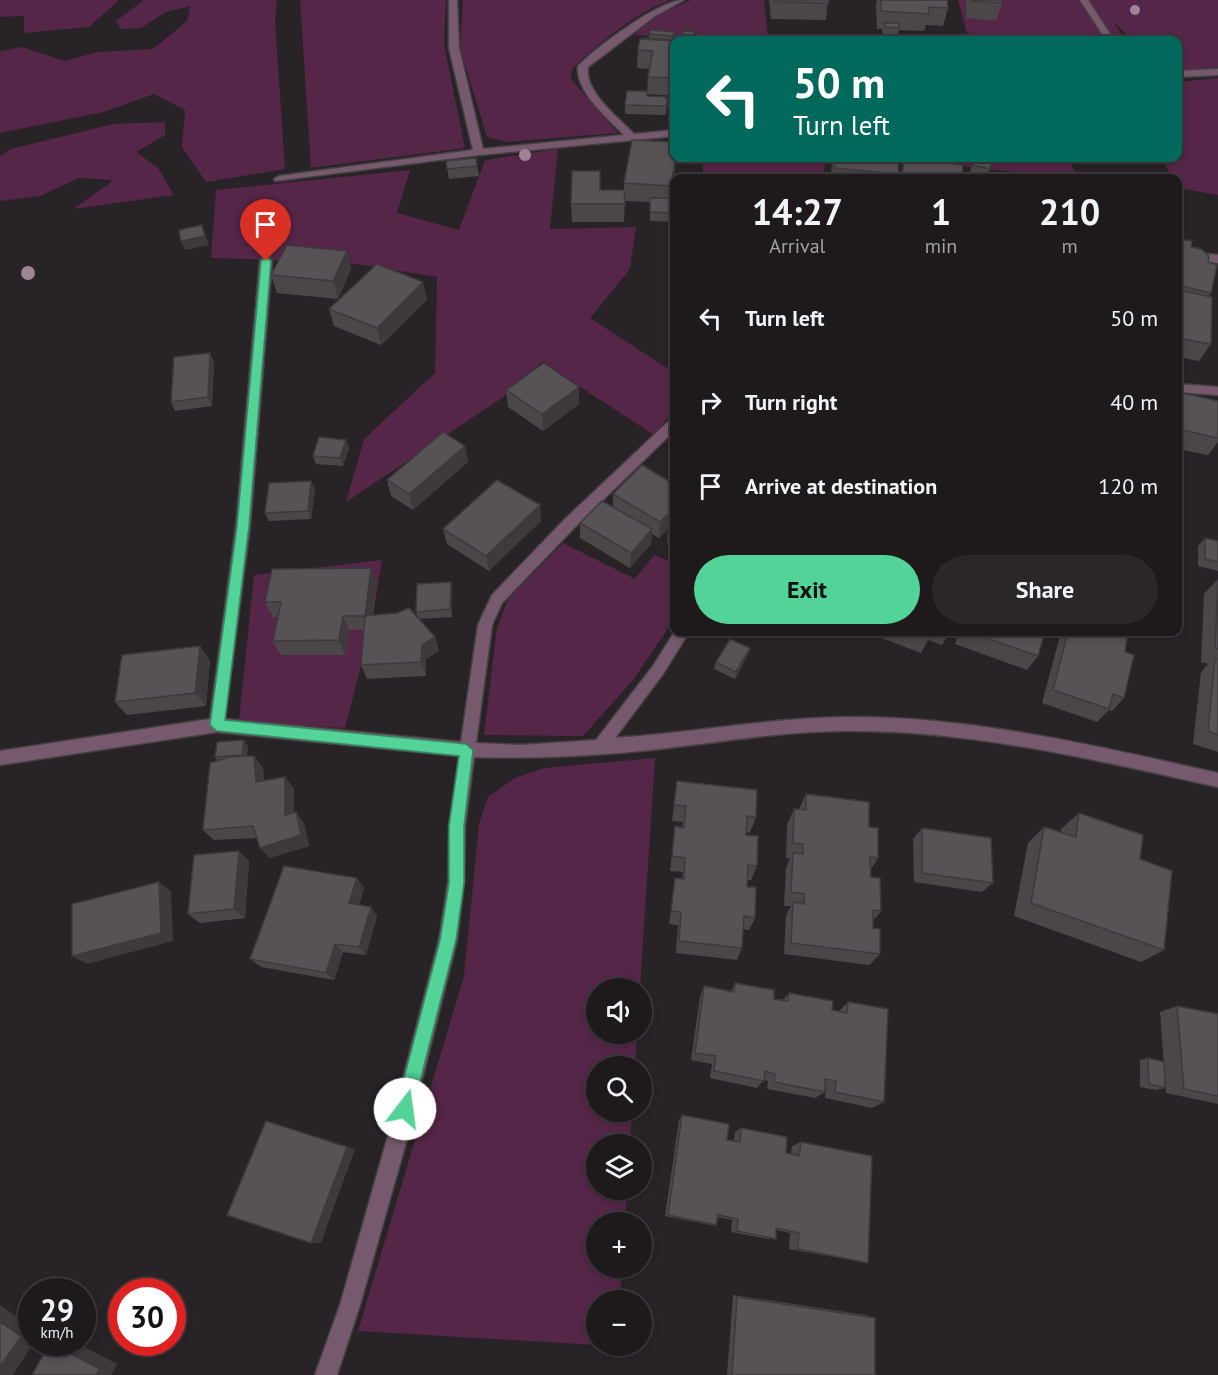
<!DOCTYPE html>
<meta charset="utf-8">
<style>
body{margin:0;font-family:"PT Sans",sans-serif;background:#2b2729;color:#f1f3f6;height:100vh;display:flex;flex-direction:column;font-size:22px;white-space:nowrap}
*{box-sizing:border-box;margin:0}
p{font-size:20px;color:#a1a1a3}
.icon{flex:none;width:33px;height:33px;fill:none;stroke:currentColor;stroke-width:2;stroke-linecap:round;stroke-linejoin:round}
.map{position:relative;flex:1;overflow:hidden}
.side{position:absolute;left:670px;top:174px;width:512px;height:462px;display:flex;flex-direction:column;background:#1e1a1c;border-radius:12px;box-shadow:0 3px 9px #0003,0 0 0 2px #3c383b}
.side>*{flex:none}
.guide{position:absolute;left:670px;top:36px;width:512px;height:126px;border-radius:12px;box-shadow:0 3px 9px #0003,0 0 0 2px #3c383b;background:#00695c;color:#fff;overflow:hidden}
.fabs{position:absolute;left:586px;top:978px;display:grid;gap:12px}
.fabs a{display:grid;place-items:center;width:66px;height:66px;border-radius:50%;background:#1e1a1c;box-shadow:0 3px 9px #0003,0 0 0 2px #3c383b;font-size:30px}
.speed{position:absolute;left:18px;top:1278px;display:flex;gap:12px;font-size:30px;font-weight:700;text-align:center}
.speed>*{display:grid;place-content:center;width:78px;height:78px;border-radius:50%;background:#1e1a1c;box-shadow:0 3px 9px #0003,0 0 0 2px #3c383b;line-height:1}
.speed small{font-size:15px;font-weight:400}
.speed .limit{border:9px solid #d22;background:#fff;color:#111}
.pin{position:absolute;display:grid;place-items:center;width:51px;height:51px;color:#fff;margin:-62px -26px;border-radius:50% 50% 50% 0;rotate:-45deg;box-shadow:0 0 6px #0007}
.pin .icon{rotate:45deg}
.me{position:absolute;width:66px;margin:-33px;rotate:15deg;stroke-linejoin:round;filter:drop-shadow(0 0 4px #0008)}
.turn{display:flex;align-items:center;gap:21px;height:126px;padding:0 24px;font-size:27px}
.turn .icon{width:78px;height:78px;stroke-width:2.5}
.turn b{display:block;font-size:42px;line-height:51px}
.eta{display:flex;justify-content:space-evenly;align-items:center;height:102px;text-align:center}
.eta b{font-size:36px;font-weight:600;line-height:42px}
.cta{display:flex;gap:12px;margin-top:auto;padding:12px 24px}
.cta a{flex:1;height:69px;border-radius:36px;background:#53d397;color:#111;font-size:24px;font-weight:600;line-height:69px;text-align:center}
.cta a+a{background:#2b2729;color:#f1f3f6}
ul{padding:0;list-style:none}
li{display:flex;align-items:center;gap:18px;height:84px;padding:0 24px}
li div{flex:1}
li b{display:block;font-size:22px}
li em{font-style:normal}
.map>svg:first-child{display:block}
.green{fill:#552647}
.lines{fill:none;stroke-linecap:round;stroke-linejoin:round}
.street-casing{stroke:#454043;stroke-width:3}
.street{fill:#77596d;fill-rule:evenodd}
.tree{fill:#9d8595}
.wall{fill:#4b4749}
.shaded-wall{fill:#3d393c}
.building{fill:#575255;stroke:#3d393c;stroke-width:1.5}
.route{fill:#53d397;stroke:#368962;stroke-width:1.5}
</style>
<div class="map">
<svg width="1218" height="1375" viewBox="0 0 1218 1375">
<rect width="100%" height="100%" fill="#282326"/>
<g class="green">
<path d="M0 0H119L89 27 24 33V16L0 17Z"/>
<path d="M144 0H277L275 21 285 169 206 182 182 147 185 110 154 94 103 112 0 133V51L22 47 65 61 97 52 153 49 187 21 190 6 166 12 141 28 121 29 116 21Z"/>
<path d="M300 0H446L444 44 465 148 311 168Z"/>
<path d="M463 0H670C632 15 602 41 572 69L571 79 618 133 506 142 487 137 460 48Z"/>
<path d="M691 0H764L768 40 968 37 958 0H1218V67L1178 72V40H1132L1112 20 1125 40H768L633 35 660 14Z"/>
<path d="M1218 78V195L1178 188V178H1173L1161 158H1178V82Z"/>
<path d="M165 122V135L136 152 158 168 174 195 73 209 114 180 79 178 40 196 0 201V156L11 149 113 124Z"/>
<path d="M558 149 550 229 636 227 630 269 590 318 675 373V408L654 435 542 362 502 398 346 502 364 439 435 373 437 277 344 262 211 258 216 190 410 170 397 213 459 230 485 160Z"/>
<path d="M703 158H826L822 178H703Z"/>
<path d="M894 158H1069L1076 176 1005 171Z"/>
<path d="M563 543 635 579 654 555 675 563V618L633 680 583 736 484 735 497 628 508 599Z"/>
<path d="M382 560 370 631 345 728 239 721 254 575Z"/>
<path d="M655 758 640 988H597V1034H637L635 1066H597V1112H632L630 1144H597V1190H627L625 1222H597V1268H622L620 1300H597V1345L358 1331 464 976 479 824 488 797 515 778 544 768Z"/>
</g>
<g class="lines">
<defs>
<g id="street">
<path d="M449 0H457L459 48 483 149 624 135C608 118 575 92 578 66 597 47 659 0 684 0L655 16 588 67C584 92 618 117 634 134L675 130V136L479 155 275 181 274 179 279 176 473 150 449 48Z"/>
<path d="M1080 0H1088L1114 40H1106Z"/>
<path d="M1218 69V75L1178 77V71Z"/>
<path d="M1178 251 1218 255V263L1178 258Z"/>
<path d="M266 256 272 260 250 526 225 719 461 742 478 625 492 595 564 520 671 419 675 417V430L574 528 502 603 492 625 476 743 521 745 596 740 653 666 675 631 689 632 663 674 615 738C692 733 769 718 846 717 972 716 1096 746 1218 773V787C1096 760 972 730 846 731 781 731 716 743 651 750 593 756 533 759 474 757L465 826 464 883 457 940 409 1132 360 1305 337 1375H315L340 1305 389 1132 439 940 448 883 449 826 459 756 217 732 0 765V751L210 719 236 526 260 260Z"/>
<path d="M1178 384 1218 387V395L1178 392Z"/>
</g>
</defs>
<use href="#street" class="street-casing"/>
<use href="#street" class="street"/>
</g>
<g class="tree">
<circle cx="1135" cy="10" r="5"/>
<circle cx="525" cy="155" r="6"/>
<circle cx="28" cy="273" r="7"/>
</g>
<g class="wall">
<path d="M769 0H828L826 20 771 19Z"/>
<path d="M877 0H947L948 8 943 26 926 25 924 31 899 30 897 37 883 36 882 29H877L876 5Z"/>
<path d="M966 0H1002V3L996 21 966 18Z"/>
<path d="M694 31 693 40H682V34Z"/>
<path d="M674 32 673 40 674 41H675V96L647 94 648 77 650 69 637 68 638 50 644 39 649 38V34Z"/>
<path d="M647 96 667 97 666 115 625 114V105Z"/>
<path d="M476 158 479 176 449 179 446 161Z"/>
<path d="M832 158H899L898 174 897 178H831Z"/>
<path d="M910 158H955L954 164 962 176 961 178H899L904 161 909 162Z"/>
<path d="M1080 158H1102L1100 161 1080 159Z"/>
<path d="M974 159 990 169 987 178 969 175Z"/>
<path d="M676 161 671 198H675V222L650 221V202L625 201 624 222H572L571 204 601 190 624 193V183Z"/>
<path d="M674 227H675V245L673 236Z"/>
<path d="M1178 239 1191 247 1208 262 1211 293 1209 296 1211 344 1199 361 1178 357Z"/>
<path d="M347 251 351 269 338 299 277 293 271 275Z"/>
<path d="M672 261H675V283L671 270Z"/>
<path d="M427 300 381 345 334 326 329 309Z"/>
<path d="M210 353 214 362 212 406 175 411 171 402Z"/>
<path d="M579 387V404L543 431 508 407 506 390Z"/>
<path d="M1178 392 1218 401V442L1208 455 1178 449Z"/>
<path d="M346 440 349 448 343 466 316 464 313 456Z"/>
<path d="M465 446 468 462 413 510 391 496 387 480Z"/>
<path d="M675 485V548L667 544 668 528 671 526 659 538 652 534 651 544 630 568 580 538V523L613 507V494Z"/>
<path d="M315 489 311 519 269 521 265 513Z"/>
<path d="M541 521 489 571 447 544 443 529Z"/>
<path d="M1205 538 1218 541V571L1198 566V546Z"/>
<path d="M1218 579V752L1193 744 1201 672 1208 664 1201 662 1204 594Z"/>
<path d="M451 582 452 589V617L419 619 435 637 439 651 426 659V676L367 679 361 665 364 630H349L345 655H281L273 641 278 617H273L265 602 377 583 373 615 418 618 416 612Z"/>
<path d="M872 632H950L942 645 928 640 921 653 871 634Z"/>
<path d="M959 632H1045L1038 656 1027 670 955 644Z"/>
<path d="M1061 632H1137L1133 636 1131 635 1127 640 1125 652 1124 698 1112 711 1109 710 1097 722 1042 703Z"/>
<path d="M750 648 748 655 735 679 714 669 716 662Z"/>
<path d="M210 660 206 706 127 715 115 702Z"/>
<path d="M248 746 247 756H254L263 768 264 781 285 777 294 789V812L304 823 309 846 269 858 256 838 214 840 203 830 218 761 215 757Z"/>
<path d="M677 781 756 817 750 833 746 832V835L757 866 751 880H747V887L755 918 749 930 743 929 742 948 737 960 676 953 678 925 669 924 675 878 682 879 683 872 670 871 675 826 682 827 683 822 672 821Z"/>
<path d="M806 794 869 827 878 858 871 869V877L881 911 873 921V928L880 954 869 965 784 954 786 915 791 906H784L786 868 790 858H786L787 825 794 809H799Z"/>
<path d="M1079 813 1140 859 1164 950 1141 962 1014 916 1028 843 1044 827 1061 832V829Z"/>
<path d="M922 828 993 883 982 892 914 882 913 839Z"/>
<path d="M239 851 249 861 245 918 200 923 188 914Z"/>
<path d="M357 878 364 888 359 905 377 916 366 955 343 952 334 980 261 967 250 959Z"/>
<path d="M735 983 774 999 783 1000 789 993 832 1010 838 1012 848 1002 884 1102 872 1108 825 1098 826 1088 825 1087V1092L815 1098 767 1089 768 1081 764 1080 757 1088 710 1078 712 1064 691 1060 700 997 704 986 731 991Z"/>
<path d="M1177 1006 1218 1014V1104L1166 1093 1160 1012Z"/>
<path d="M1148 1058 1165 1088 1156 1090 1140 1087V1060Z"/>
<path d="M682 1115 727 1140 734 1141 735 1132 741 1128 786 1153 791 1154 792 1146 801 1142 868 1263 856 1261 789 1249 790 1233 776 1230V1239H768L731 1232 732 1220 718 1217 716 1225H711L665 1216 679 1120Z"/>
<path d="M733 1295 866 1315 875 1318V1375H727Z"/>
</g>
<g class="shaded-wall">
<path d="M675 158H676L670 204 671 186Z"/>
<path d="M202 225 209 245 185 250 181 241Z"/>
<path d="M347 251 351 269 338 299 333 281Z"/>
<path d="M423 282 427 300 381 345 377 328Z"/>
<path d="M210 353 214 362 212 406 208 397Z"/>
<path d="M579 387V404L543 431 542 414Z"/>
<path d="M346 440 349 448 343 466 340 458Z"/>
<path d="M465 446 468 462 413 510 409 494Z"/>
<path d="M311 481 315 489 311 519 308 511Z"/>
<path d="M540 505 541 521 489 571 486 556Z"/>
<path d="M675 507V522L659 538 660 522Z"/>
<path d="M652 529 651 544 630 568 631 553Z"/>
<path d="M371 568 377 583 370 630 365 616Z"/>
<path d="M451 582 452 589V617L450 609Z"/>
<path d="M343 616 349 630 345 655 339 640Z"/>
<path d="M435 637 439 651 426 659V676L421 662 422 645Z"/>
<path d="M200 646 210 660 206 706 195 693Z"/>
<path d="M750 648 748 655 735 679 736 672Z"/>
<path d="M244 740 248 746 246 761 242 755Z"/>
<path d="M254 756 263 768 265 794 256 782Z"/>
<path d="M285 777 294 789V826L285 815Z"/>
<path d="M296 812 304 823 309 846 269 858 260 848Z"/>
<path d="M239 851 249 861 245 918 234 909Z"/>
<path d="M357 878 364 888 356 912 349 903Z"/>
<path d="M159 882 171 891 173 941 87 964 72 956Z"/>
<path d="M371 907 377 916 366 955 359 947Z"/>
<path d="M335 944 343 952 334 980 326 973Z"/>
<path d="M347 1147 355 1149 321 1243H311Z"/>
<path d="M0 1305 32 1327V1342H34L13 1375H0Z"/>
<path d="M53 1342H75L117 1364 111 1375H96L50 1343Z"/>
</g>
<g class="building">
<path d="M773 0H828L829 3 774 2Z"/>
<path d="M881 0H947L948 8 928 7 929 14 881 11Z"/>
<path d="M972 0H1002V3L972 1Z"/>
<path d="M884 23H899V28L885 27Z"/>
<path d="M650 30 674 32 673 36 649 34Z"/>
<path d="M683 31H694L693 35 682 34Z"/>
<path d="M644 38 674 40 673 41 644 39Z"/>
<path d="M640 39 675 41V78L648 77 653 51 638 50Z"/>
<path d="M627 91H647V96L667 97V106L625 105Z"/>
<path d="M632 140 675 142V158L671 186 624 183Z"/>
<path d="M476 158 477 166 447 169 446 161Z"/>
<path d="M834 158H899L898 174 834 168Z"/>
<path d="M911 158H955L954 164 963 165 962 176H957V178H902L904 161 911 162Z"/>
<path d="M974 159 992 162 990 169 972 165Z"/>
<path d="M572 171H600V190H624L625 204H571Z"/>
<path d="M650 198H675V213L650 212Z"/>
<path d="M202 225 205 236 181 241 179 230Z"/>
<path d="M1178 239 1192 241 1191 247 1201 249 1209 256 1208 262 1217 265 1211 293 1178 285Z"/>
<path d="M287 245 347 251 333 281 271 275Z"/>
<path d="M672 261H675V272Z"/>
<path d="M377 264 423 282 377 328 329 309Z"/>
<path d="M1178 290 1212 297 1211 344 1178 338Z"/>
<path d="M210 353 208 397 171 402 174 357Z"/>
<path d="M544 363 579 387 542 414 506 390Z"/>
<path d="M1178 392 1218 401V438L1178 429Z"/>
<path d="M443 432 465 446 409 494 387 480Z"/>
<path d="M319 437 346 440 340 458 313 456Z"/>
<path d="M642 465 675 485V507L660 522 613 494Z"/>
<path d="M497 480 540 505 486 556 443 529Z"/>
<path d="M311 481 308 511 265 513 269 483Z"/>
<path d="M602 501 652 529 631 553 580 523Z"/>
<path d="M1178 520 1181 522 1178 537Z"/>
<path d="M675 521V532L668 528Z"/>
<path d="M1205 538 1218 541V562L1205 559Z"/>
<path d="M371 568 365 616 397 613 409 608 435 637 422 645 421 662 361 665 365 616H343L339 640 273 641 281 602H265L272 569Z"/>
<path d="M1218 579V649L1215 648Z"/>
<path d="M451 582 450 609 416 612 417 584Z"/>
<path d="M910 632H931L929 638Z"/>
<path d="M969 632H1045L1038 656Z"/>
<path d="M1068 632H1111L1127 637 1125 652 1134 655 1124 698 1113 694 1109 709 1053 690Z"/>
<path d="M730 639 750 648 736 672 716 662Z"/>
<path d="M200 646 195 693 115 702 122 655Z"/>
<path d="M1215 658 1218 659V735L1208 731Z"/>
<path d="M244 740 242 755 215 757 217 742Z"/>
<path d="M254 756 256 782 285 777V815L296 812 301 835 260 848 253 826 203 830 210 763 229 757Z"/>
<path d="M677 781 757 790 756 817 747 816 746 835 758 836 757 866 748 865 747 887H756L755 918 744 916 742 948 679 941 681 912 671 911 675 878 684 879 685 858 672 856 675 826 684 828 686 806 674 805Z"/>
<path d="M806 794 869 802V827L878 828V858L870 857 871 877 880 878 881 911 873 910V928L880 929V954L791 943 793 902 804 904V894L791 892 793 853 803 854V844L793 843 794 809 806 810Z"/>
<path d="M1079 813 1143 835 1140 859 1172 871 1164 950 1031 903 1044 827 1076 837Z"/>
<path d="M922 828 991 838 993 883 922 873Z"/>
<path d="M239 851 234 909 188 914 194 855Z"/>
<path d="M284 866 357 878 349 903 371 907 359 947 335 944 326 973 250 959Z"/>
<path d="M159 882 161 933 72 956V904Z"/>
<path d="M735 983 774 990V999L788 1001 789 993 833 1001 832 1010 847 1013 848 1002 888 1009 884 1102 835 1092 836 1081 825 1079V1092L774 1082 775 1074 765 1071 764 1081 714 1071 716 1056 695 1053 704 986 734 992Z"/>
<path d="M1177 1006 1218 1014V1096L1184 1089Z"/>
<path d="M1148 1058 1164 1062 1165 1088 1149 1084Z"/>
<path d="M682 1115 729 1124 727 1140 740 1142 741 1128 787 1137 786 1153 799 1156 801 1142 872 1156 868 1263 798 1249 799 1233 776 1228V1239L737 1231 738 1219 718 1215 716 1225 668 1215Z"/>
<path d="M266 1121 347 1147 311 1243 227 1215Z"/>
<path d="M737 1297 875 1318V1375H732Z"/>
<path d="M0 1322 21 1336 0 1367Z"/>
<path d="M50 1343 100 1369 96 1375H32Z"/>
</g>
<path class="route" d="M266 257 271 261 249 526 225 720 466 744 473 750 464 826V883L456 940 413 1109 411 1115 405 1118 398 1115 396 1109 440 940 449 883V826L459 756 217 731 210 725 237 526 261 261Z"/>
</svg>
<div class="fabs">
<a><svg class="icon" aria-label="sound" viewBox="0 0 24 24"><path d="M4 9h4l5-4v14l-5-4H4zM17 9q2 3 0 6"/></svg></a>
<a><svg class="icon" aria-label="search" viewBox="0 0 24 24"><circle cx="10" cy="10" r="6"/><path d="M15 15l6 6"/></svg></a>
<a><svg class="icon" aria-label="layers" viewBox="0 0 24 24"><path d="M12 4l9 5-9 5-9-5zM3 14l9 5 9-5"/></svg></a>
<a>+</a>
<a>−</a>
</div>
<div class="speed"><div>29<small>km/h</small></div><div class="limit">30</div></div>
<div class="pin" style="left:266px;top:261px;background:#d93025"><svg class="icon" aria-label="arrive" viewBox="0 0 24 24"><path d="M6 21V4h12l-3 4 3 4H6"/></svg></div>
<svg class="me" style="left:405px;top:1109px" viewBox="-20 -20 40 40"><circle r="19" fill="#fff"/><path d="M0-13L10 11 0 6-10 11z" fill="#53d397"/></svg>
<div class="guide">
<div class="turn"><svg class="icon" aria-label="left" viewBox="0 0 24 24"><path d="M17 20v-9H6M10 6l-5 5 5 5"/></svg><div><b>50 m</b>Turn left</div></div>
</div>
<section class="side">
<div class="eta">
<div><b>14:27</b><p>Arrival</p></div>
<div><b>1</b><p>min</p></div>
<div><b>210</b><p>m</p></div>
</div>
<ul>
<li><svg class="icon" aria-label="left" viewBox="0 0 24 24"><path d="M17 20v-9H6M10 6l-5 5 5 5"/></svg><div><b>Turn left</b></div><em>50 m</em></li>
<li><svg class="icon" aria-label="right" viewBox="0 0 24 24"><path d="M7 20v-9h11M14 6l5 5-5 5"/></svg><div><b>Turn right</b></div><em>40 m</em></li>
<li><svg class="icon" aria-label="arrive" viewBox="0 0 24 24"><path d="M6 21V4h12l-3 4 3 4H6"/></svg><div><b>Arrive at destination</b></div><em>120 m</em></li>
</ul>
<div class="cta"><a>Exit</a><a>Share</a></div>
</section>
</div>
